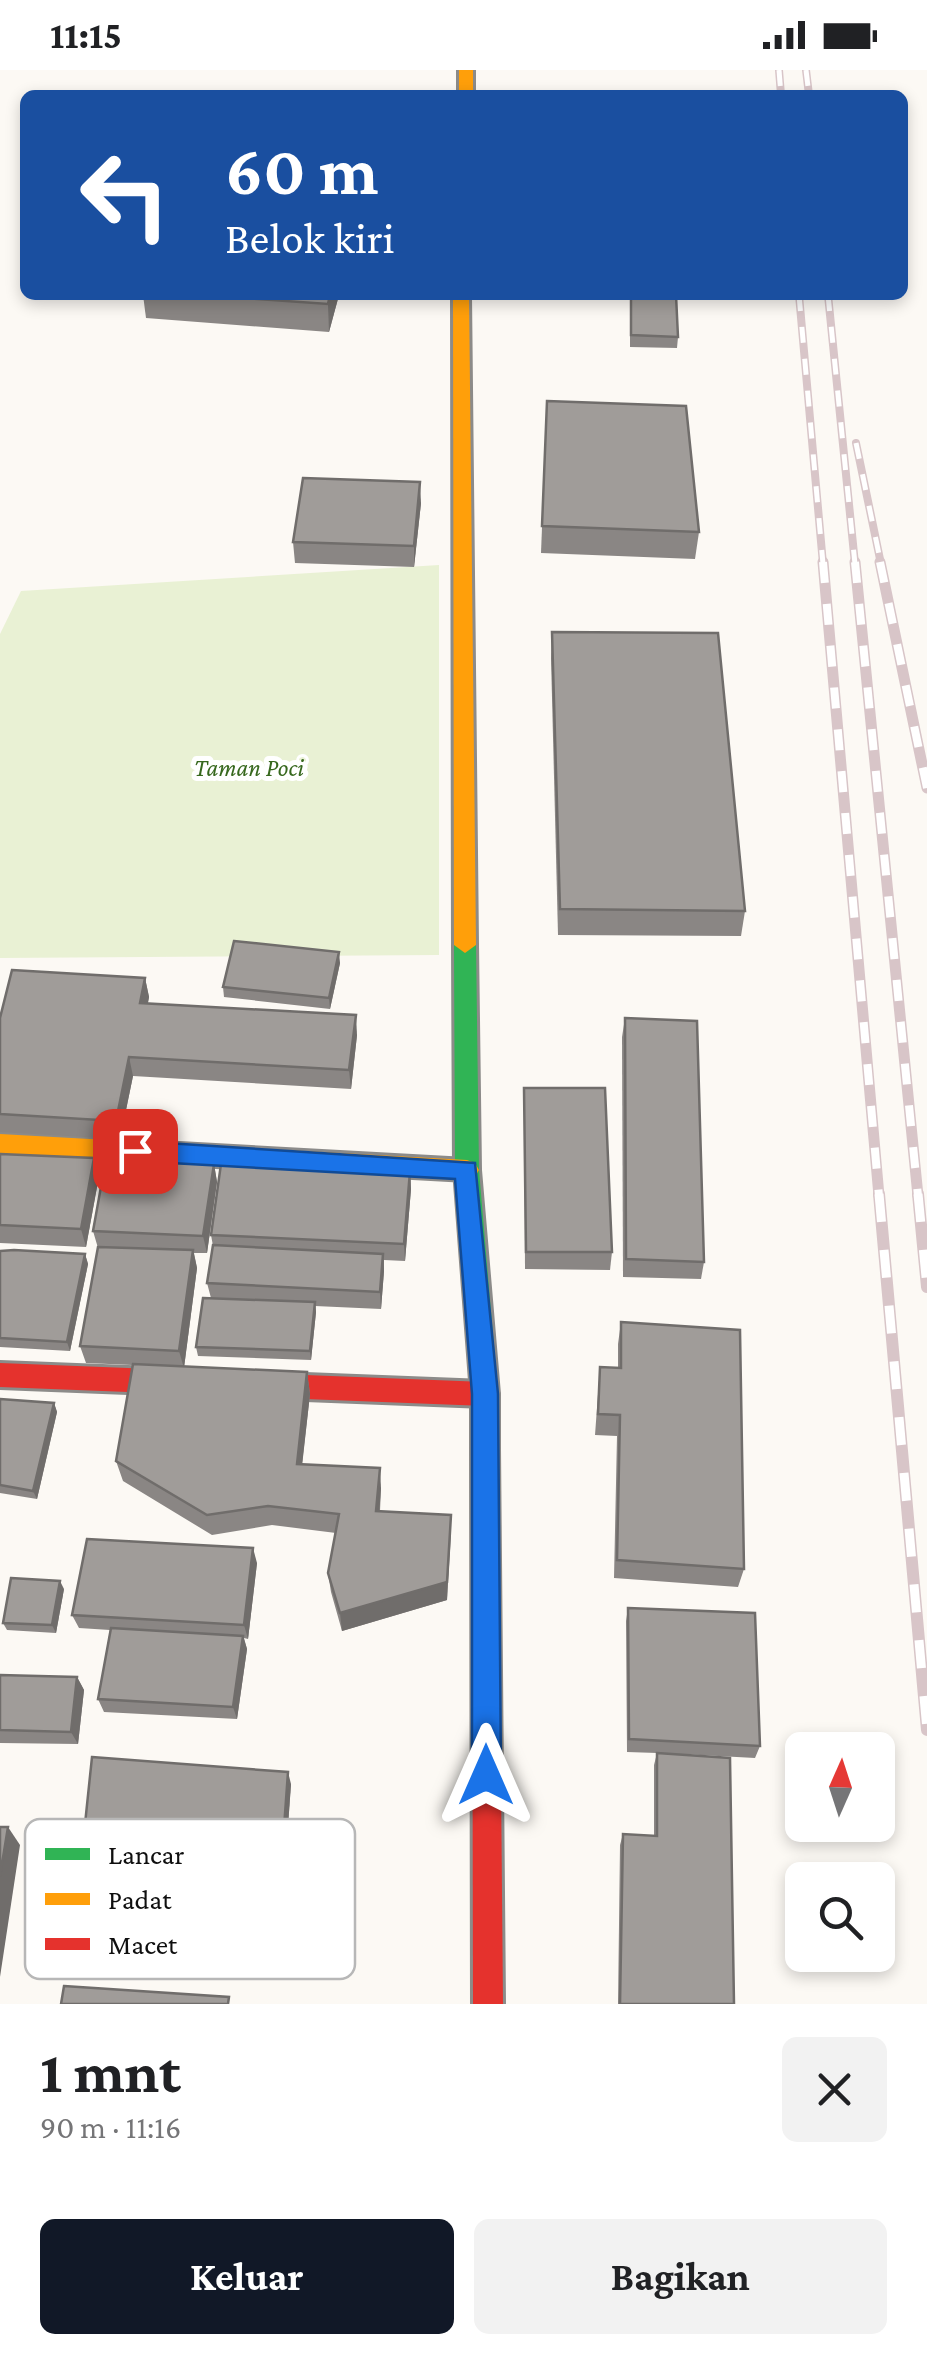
<!DOCTYPE html>
<html lang="id">
<meta charset="utf-8">
<style>
body{margin:0;font-family:"Crimson Pro",serif;background:#f2f2f2;color:#202124;height:100vh;display:flex;flex-direction:column;font-size:38px;white-space:nowrap}
*{box-sizing:border-box;margin:0}
p{font-size:32px;color:#757577}
.icon{flex:none;width:55px;height:55px;fill:none;stroke:currentColor;stroke-width:2;stroke-linecap:round;stroke-linejoin:round}
.map{position:relative;height:1934px;overflow:hidden}
.sheet{display:flex;flex-direction:column;background:#fff;flex:1}
.sheet>*{flex:none}
.guide{position:absolute;left:20px;top:20px;width:888px;height:210px;border-radius:15px;box-shadow:0 5px 15px #0003;background:#1a4fa0;color:#fff;overflow:hidden}
.needle{width:65px;rotate:3deg}
.tools{position:absolute;left:785px;top:1662px;display:grid;gap:20px}
.tools a{display:grid;place-items:center;width:110px;height:110px;border-radius:15px;background:#fff;box-shadow:0 5px 15px #0003;font-size:50px}
.pin{position:absolute;display:grid;place-items:center;width:85px;height:85px;color:#fff;margin:-42px;border-radius:20px;box-shadow:0 5px 15px #0006}
.me{position:absolute;width:110px;margin:-55px;rotate:0deg;stroke-linejoin:round;filter:drop-shadow(0 0 8px #0008)}
.turn{display:flex;align-items:center;gap:35px;height:210px;padding:0 40px;font-size:45px}
.turn .icon{width:130px;height:130px;stroke-width:2.5}
.turn b{display:block;font-size:70px;line-height:85px}
.round{display:grid;place-items:center;flex:none;width:105px;height:105px;border-radius:15px;background:#f2f2f2}
.headline{display:flex;align-items:center;justify-content:space-between;height:170px;padding:0 40px}
h1{font-size:60px;font-weight:700;line-height:75px}
.button{display:flex;gap:20px;margin-top:auto;padding:20px 40px}
.button a{flex:1;height:115px;border-radius:15px;background:#111827;color:#fff;font-size:40px;font-weight:700;line-height:115px;text-align:center}
.button a+a{background:#f2f2f2;color:#202124}
.status{display:flex;justify-content:space-between;align-items:center;height:70px;padding:0 50px;background:#fff;direction:ltr}
.status svg{height:28px;fill:currentColor}
.map>svg:first-child{display:block}
.green{fill:#e9f1d4}
.lines{fill:none;stroke-linecap:round;stroke-linejoin:round}
.fast-casing{stroke:#8c8b89;stroke-width:6}
.slow-casing{stroke:#8c8b89;stroke-width:6}
.jam-casing{stroke:#8c8b89;stroke-width:6}
.fast{fill:#30b455;fill-rule:evenodd}
.slow{fill:#ff9f0a;fill-rule:evenodd}
.jam{fill:#e5322d;fill-rule:evenodd}
.rail-far2-casing{stroke:#d8c5c8;stroke-width:8}
.rail-far1-casing{stroke:#d8c5c8;stroke-width:11}
.rail-casing{stroke:#d8c5c8;stroke-width:12}
.rail-far2{stroke:#fff;stroke-width:5;stroke-dasharray:16;stroke-linecap:butt}
.rail-far1{stroke:#fff;stroke-width:8;stroke-dasharray:21;stroke-linecap:butt}
.rail{stroke:#fff;stroke-width:9;stroke-dasharray:28;stroke-linecap:butt}
.wall{fill:#8a8684}
.shaded-wall{fill:#706d6b}
.building{fill:#a09c99;stroke:#706d6b;stroke-width:2.5}
.route{fill:#1a73e8;stroke:#114b97;stroke-width:2.5}
.labels{text-anchor:middle;dominant-baseline:central;stroke-width:10;stroke-linejoin:round;paint-order:stroke}
.park-label{font-size:25px;font-style:italic;fill:#37681e;stroke:#fff}
.key{fill:#fff;stroke:#b7b7b7;stroke-width:2.5}
.key-label{font-size:28px;fill:#0f0f0f}
</style>
<div class="status"><b>11:15</b><svg viewBox="0 0 49 12"><path d="M0 12V9h3v3zM5 12V6h3v6zM10 12V3h3v9zM15 12V0h3v12zM26 1h20v11H26zM47 4h2v5h-2z"/></svg></div>
<div class="map">
<svg width="927" height="1934" viewBox="0 0 927 1934">
<rect width="100%" height="100%" fill="#fcf9f4"/>
<path class="green" d="M439 495V885L0 888V564L21 521Z"/>
<g class="lines">
<defs>
<path id="fast" d="M465 867 476 875 479 1100 498 1324V1379L494 1388 485 1391 476 1388 472 1379V1324L455 1100 454 875Z"/>
<g id="slow">
<rect x="459" y="0" width="14" height="25"/>
<path d="M453 225H469L476 875 465 883 454 875Z"/>
<path d="M0 1064 467 1090 475 1093 479 1100 475 1107 467 1110 0 1084Z"/>
</g>
<g id="jam">
<path d="M0 1293 485 1312 494 1316 498 1324 494 1332 485 1336 0 1317Z"/>
<path d="M485 1367 494 1370 498 1379 503 1934H473L472 1379 476 1370Z"/>
</g>
</defs>
<use href="#fast" class="fast-casing"/>
<use href="#slow" class="slow-casing"/>
<use href="#jam" class="jam-casing"/>
<use href="#fast" class="fast"/>
<use href="#slow" class="slow"/>
<use href="#jam" class="jam"/>
<defs>
<g id="rail-far2">
<path d="M779 0 781 25"/>
<path d="M806 0 809 25"/>
<path d="M799 225 823 494"/>
<path d="M828 225 855 494"/>
<path d="M856 373 881 494"/>
</g>
<g id="rail-far1">
<path d="M823 492 879 1126"/>
<path d="M855 492 918 1126"/>
<path d="M880 492 927 718"/>
</g>
<g id="rail">
<path d="M879 1124 927 1660"/>
<path d="M918 1124 927 1217"/>
</g>
</defs>
<use href="#rail-far2" class="rail-far2-casing"/>
<use href="#rail-far1" class="rail-far1-casing"/>
<use href="#rail" class="rail-casing"/>
<use href="#rail-far2" class="rail-far2"/>
<use href="#rail-far1" class="rail-far1"/>
<use href="#rail" class="rail"/>
</g>
<g class="wall">
<path d="M143 225H339L329 262 146 248Z"/>
<path d="M630 225 678 267 677 278 630 277Z"/>
<path d="M547 331 699 462 695 489 541 483Z"/>
<path d="M421 433 414 497 295 493 293 472Z"/>
<path d="M552 562 745 841 741 866 558 865 551 588Z"/>
<path d="M340 893 330 939 224 927 223 917Z"/>
<path d="M145 908 149 927 148 933 357 965 351 1019 133 1006 120 1069 0 1062V948Z"/>
<path d="M625 948 704 1192 701 1209 623 1207 622 967Z"/>
<path d="M524 1018 612 1182 610 1200 525 1199Z"/>
<path d="M0 1084 94 1088 99 1106 86 1177 0 1173Z"/>
<path d="M214 1094 217 1112 207 1183H194L197 1198 184 1297 307 1302 310 1324 302 1394 381 1418 380 1441 451 1464 447 1530 342 1561 331 1522 328 1503 336 1463 272 1455 212 1465 123 1411 116 1391 132 1295 86 1293 80 1276 98 1178 93 1161Z"/>
<path d="M410 1101 411 1119 405 1191 384 1190V1201L381 1239 315 1236 316 1242 311 1290 198 1286 196 1277 211 1228 207 1213 213 1176 211 1165Z"/>
<path d="M0 1181 85 1184 88 1194 70 1281 0 1277Z"/>
<path d="M621 1252 744 1499 738 1517 614 1508 617 1366 595 1365 600 1297 618 1298V1274Z"/>
<path d="M0 1329 54 1333 57 1342 37 1429 0 1423Z"/>
<path d="M257 1493 248 1569 244 1568 247 1579 237 1649 104 1642 98 1629 110 1560 79 1558 72 1545Z"/>
<path d="M64 1519 56 1563 7 1560 3 1553Z"/>
<path d="M628 1538 760 1676 755 1688 682 1684 734 1934H618L620 1775 623 1764 654 1766V1695L657 1683 627 1682 626 1551Z"/>
<path d="M0 1605 77 1607 84 1620 78 1674 0 1673Z"/>
<path d="M291 1714 279 1880 80 1878 73 1869Z"/>
</g>
<g class="shaded-wall">
<path d="M330 225H339L329 262 328 234Z"/>
<path d="M420 412 421 433 414 497V476Z"/>
<path d="M339 882 340 893 330 939 329 928Z"/>
<path d="M145 908 149 927 144 952 140 933Z"/>
<path d="M356 945 357 965 351 1019 349 1000Z"/>
<path d="M129 987 133 1006 120 1069 116 1051Z"/>
<path d="M94 1088 99 1106 86 1177 81 1159Z"/>
<path d="M214 1094 217 1112 207 1183 203 1166Z"/>
<path d="M410 1101 411 1119 405 1191 404 1174Z"/>
<path d="M193 1180 197 1198 184 1298 179 1281Z"/>
<path d="M85 1184 88 1194 70 1281 67 1272Z"/>
<path d="M383 1184 384 1201 381 1239 380 1222Z"/>
<path d="M315 1232 316 1242 311 1290 310 1281Z"/>
<path d="M307 1302 310 1324 300 1414 297 1394Z"/>
<path d="M54 1333 57 1342 37 1429 33 1421Z"/>
<path d="M380 1398 381 1418 378 1460 376 1441Z"/>
<path d="M451 1445 447 1530 342 1561 340 1543Z"/>
<path d="M253 1478 257 1493 248 1569 244 1555Z"/>
<path d="M60 1511 64 1519 56 1563 52 1555Z"/>
<path d="M243 1566 247 1579 237 1649 233 1637Z"/>
<path d="M77 1607 84 1620 78 1674 71 1662Z"/>
<path d="M288 1702 291 1714 279 1880 276 1870Z"/>
<path d="M8 1757 20 1775 0 1907V1806Z"/>
</g>
<g class="building">
<path d="M203 225H330L328 234Z"/>
<path d="M631 225H676L678 267 631 265Z"/>
<path d="M547 331 686 336 699 462 542 456Z"/>
<path d="M303 408 420 412 414 476 293 472Z"/>
<path d="M552 562 718 563 745 841 560 839Z"/>
<path d="M234 871 339 882 329 928 223 917Z"/>
<path d="M12 900 145 908 140 933 356 945 349 1000 129 987 116 1051 0 1044V948Z"/>
<path d="M625 948 697 951 704 1192 626 1189Z"/>
<path d="M524 1018H605L612 1182H526Z"/>
<path d="M0 1084 94 1088 81 1159 0 1155Z"/>
<path d="M106 1089 214 1094 203 1166 93 1161Z"/>
<path d="M221 1094 410 1101 404 1174 211 1165Z"/>
<path d="M213 1175 383 1184 380 1222 207 1213Z"/>
<path d="M98 1177 193 1180 179 1281 80 1276Z"/>
<path d="M14 1180 85 1184 67 1272 0 1268V1181Z"/>
<path d="M203 1228 315 1232 310 1281 196 1277Z"/>
<path d="M621 1252 740 1260 744 1499 617 1490 620 1345 598 1344 600 1297 621 1298Z"/>
<path d="M133 1294 307 1302 297 1394 380 1398 376 1441 451 1445 447 1512 340 1543 328 1503 339 1444 268 1436 207 1445 116 1391Z"/>
<path d="M0 1329 54 1333 33 1421 0 1415Z"/>
<path d="M87 1469 253 1478 244 1555 72 1545Z"/>
<path d="M11 1508 60 1511 52 1555 3 1553Z"/>
<path d="M628 1538 755 1543 760 1676 629 1669Z"/>
<path d="M111 1558 243 1566 233 1637 98 1629Z"/>
<path d="M0 1605 77 1607 71 1662 0 1660Z"/>
<path d="M657 1683 730 1688 734 1934H620L623 1764 657 1766Z"/>
<path d="M92 1687 288 1702 276 1870 73 1869Z"/>
<path d="M0 1757H8L0 1806Z"/>
<path d="M64 1916 229 1927 228 1934H61Z"/>
</g>
<path class="route" d="M135 1071 475 1093 498 1324 501 1705 497 1715 486 1720 476 1715 472 1705V1324L455 1109 135 1091 126 1088 123 1081 126 1074Z"/>
<g class="labels">
<g class="park-label">
<text x="249" y="697">Taman Poci</text>
</g>
</g>
<rect x="25" y="1749" width="330" height="160" rx="15" class="key"/>
<rect x="45" y="1778" width="45" height="12" fill="#30b455"/>
<rect x="45" y="1823" width="45" height="12" fill="#ff9f0a"/>
<rect x="45" y="1868" width="45" height="12" fill="#e5322d"/>
<g class="key-label">
<text x="108" y="1794">Lancar</text>
<text x="108" y="1839">Padat</text>
<text x="108" y="1884">Macet</text>
</g>
</svg>
<div class="tools">
<a><svg class="needle" viewBox="-14 -14 28 28"><path d="M0-13l5 13h-10z" fill="#e53935"/><path d="M0 13l5-13h-10z" fill="#757577"/></svg></a>
<a><svg class="icon" aria-label="search" viewBox="0 0 24 24"><circle cx="10" cy="10" r="6"/><path d="M15 15l6 6"/></svg></a>
</div>
<div class="pin" style="left:135px;top:1081px;background:#d93025"><svg class="icon" aria-label="arrive" viewBox="0 0 24 24"><path d="M6 21V4h12l-3 4 3 4H6"/></svg></div>
<svg class="me" style="left:486px;top:1705px" viewBox="-20 -20 40 40"><path d="M0-17L14 15 0 8-14 15z" fill="#1a73e8" stroke="#fff" stroke-width="4"/></svg>
<div class="guide">
<div class="turn"><svg class="icon" aria-label="left" viewBox="0 0 24 24"><path d="M17 20v-9H6M10 6l-5 5 5 5"/></svg><div><b>60 m</b>Belok kiri</div></div>
</div>
</div>
<section class="sheet">
<div class="headline"><div><h1>1 mnt</h1><p>90 m · 11:16</p></div><a class="round"><svg class="icon" aria-label="close" viewBox="0 0 24 24"><path d="M6 6l12 12M18 6L6 18"/></svg></a></div>
<div class="button"><a>Keluar</a><a>Bagikan</a></div>
</section>
